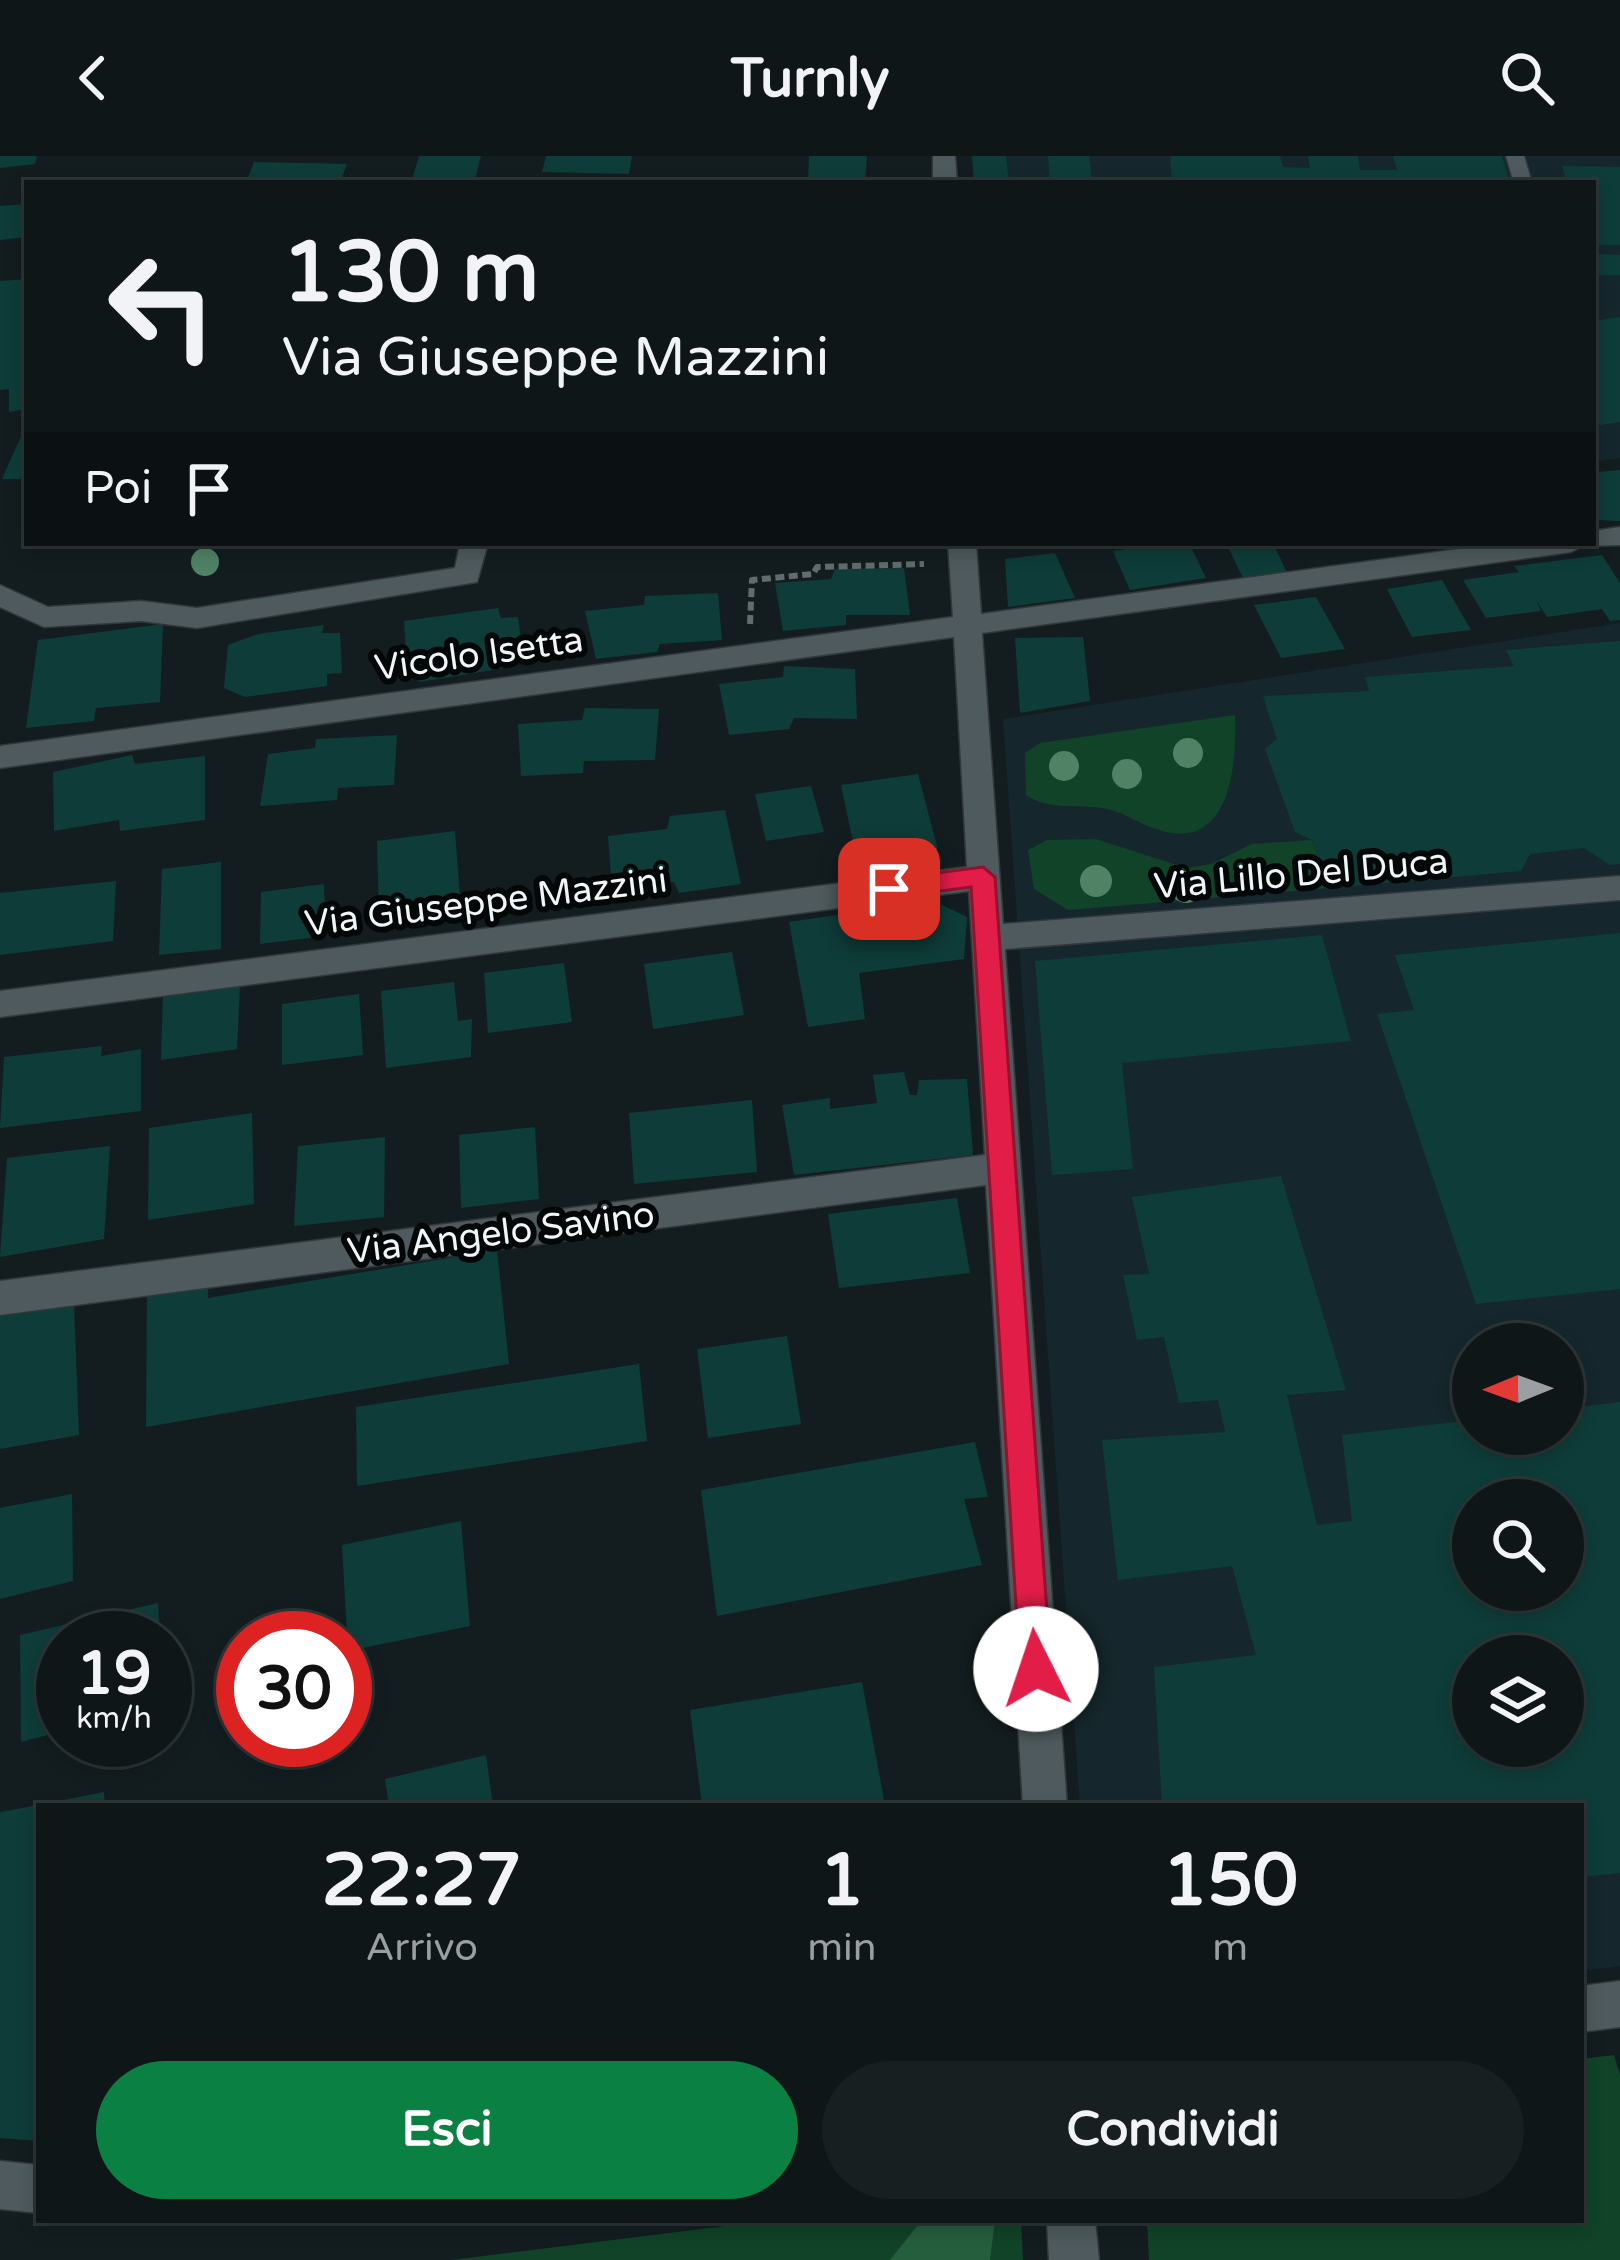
<!DOCTYPE html>
<html lang="it">
<style>
body{margin:0;font-family:"Varela Round",sans-serif;background:#171f21;color:#f1f3f6;height:100vh;display:flex;flex-direction:column;font-size:45px;white-space:nowrap}
*{box-sizing:border-box;margin:0}
p{font-size:39px;color:#9b9fa2}
.icon{flex:none;width:66px;height:66px;fill:none;stroke:currentColor;stroke-width:2;stroke-linecap:round;stroke-linejoin:round}
.map{position:relative;flex:1;overflow:hidden}
.details{position:absolute;left:36px;top:1647px;width:1548px;height:420px;display:flex;flex-direction:column;background:#0e1618;border-radius:0px;box-shadow:0 6px 18px #0003,0 0 0 3px #2e3537}
.details>*{flex:none}
.top-card{position:absolute;left:24px;top:24px;width:1572px;height:366px;border-radius:0px;box-shadow:0 6px 18px #0003,0 0 0 3px #2e3537;background:#0e1618;color:#f1f3f6;overflow:hidden}
.needle{width:78px;rotate:269deg}
.tools{position:absolute;left:1452px;top:1167px;display:grid;gap:24px}
.tools a{display:grid;place-items:center;width:132px;height:132px;border-radius:50%;background:#0e1618;box-shadow:0 6px 18px #0003,0 0 0 3px #2e3537;font-size:60px}
.speed{position:absolute;left:36px;top:1455px;display:flex;gap:24px;font-size:60px;font-weight:700;text-align:center}
.speed>*{display:grid;place-content:center;width:156px;height:156px;border-radius:50%;background:#0e1618;box-shadow:0 6px 18px #0003,0 0 0 3px #2e3537;line-height:1}
.speed small{font-size:30px;font-weight:400}
.speed .limit{border:18px solid #d22;background:#fff;color:#111}
.pin{position:absolute;display:grid;place-items:center;width:102px;height:102px;color:#fff;margin:-51px;border-radius:24px;box-shadow:0 6px 18px #0006}
.me{position:absolute;width:132px;margin:-66px;rotate:356deg;stroke-linejoin:round;filter:drop-shadow(0 0 9px #0008)}
.turn{display:flex;align-items:center;gap:42px;height:252px;padding:0 60px;font-size:54px}
.turn .icon{width:156px;height:156px;stroke-width:2.5}
.turn b{display:block;font-size:84px;line-height:102px}
.then{display:flex;align-items:center;height:114px;padding:0 60px;background:#0003;gap:24px;font-size:45px}
.eta{display:flex;justify-content:space-evenly;align-items:center;height:204px;text-align:center}
.eta b{font-size:72px;font-weight:700;line-height:84px}
.primary-button{display:flex;gap:24px;margin-top:auto;padding:24px 60px}
.primary-button a{flex:1;height:138px;border-radius:72px;background:#0b8043;color:#fff;font-size:48px;font-weight:700;line-height:138px;text-align:center}
.primary-button a+a{background:#171f21;color:#f1f3f6}
header{display:flex;justify-content:space-between;align-items:center;height:156px;padding:0 60px;background:#0e1618;font-size:54px;font-weight:700}
.map>svg:first-child{display:block}
.built{fill:#15272c;fill-rule:evenodd}
.green{fill:#104328}
.forest{fill:#255e3d}
.building{fill:#0e3c38;fill-rule:evenodd}
.lines{fill:none;stroke-linecap:round;stroke-linejoin:round}
.lane-casing{stroke:#32373a;stroke-width:3}
.street-casing{stroke:#32373a;stroke-width:3}
.path{stroke:#626b6e;stroke-width:6;stroke-dasharray:9 4.5;stroke-linecap:butt}
.lane{fill:#4e5a5d;fill-rule:evenodd}
.street{fill:#4e5a5d;fill-rule:evenodd}
.tree{fill:#508266}
.route{fill:#e11d48;stroke:#92132f;stroke-width:3}
.labels{text-anchor:middle;dominant-baseline:central;stroke-width:12;stroke-linejoin:round;paint-order:stroke}
.street-label{font-size:36px;fill:#f0f6f8;stroke:#040708}
</style>
<header><svg class="icon" aria-label="back" viewBox="0 0 24 24"><path d="M15 5l-7 7 7 7"/></svg>Turnly<svg class="icon" aria-label="search" viewBox="0 0 24 24"><circle cx="10" cy="10" r="6"/><path d="M15 15l6 6"/></svg></header>
<div class="map">
<svg width="1620" height="2104" viewBox="0 0 1620 2104">
<rect width="100%" height="100%" fill="#131d20"/>
<g class="built">
<path d="M972 0H1620V302L1593 306V27H974Z"/>
<path d="M1620 467V1810L1581 1815V1650H1080L1003 563ZM1473 1188H1563V1278H1473ZM1473 1344H1563V1434H1473ZM1473 1500H1563V1590H1473Z"/>
</g>
<g class="green">
<path d="M1235 559C1237 607 1231 697 1159 674 1141 669 1126 657 1107 653 1078 647 1052 656 1026 639L1025 597 1040 587Z"/>
<path d="M1096 683 1186 712 1211 708 1252 688 1312 684 1331 732 1068 754 1034 733 1028 694 1047 684Z"/>
<path d="M1614 1899 1620 1919V2104H1149L1147 2064H1581V1903Z"/>
<path d="M774 2064H1021L1023 2104H451Z"/>
</g>
<path class="forest" d="M922 2064H995L990 2104H890Z"/>
<g class="building">
<path d="M0 0H37L35 8 0 12Z"/>
<path d="M419 0H481L474 27H411Z"/>
<path d="M546 0H632L629 18 542 16Z"/>
<path d="M809 0H867L865 27 808 26Z"/>
<path d="M972 0H1006L1009 27H974Z"/>
<path d="M1048 0H1089L1092 27H1050Z"/>
<path d="M1170 0H1280L1283 11 1310 12 1308 0H1358L1360 14H1397L1393 0H1502L1510 27H1172Z"/>
<path d="M254 6 347 8 340 27H246Z"/>
<path d="M1562 10 1620 11V89H1593V27H1567Z"/>
<path d="M27 48V81L0 84V50Z"/>
<path d="M1593 98 1620 99V119H1598Z"/>
<path d="M27 123V253L9 256V233L0 234V125Z"/>
<path d="M1620 161V266L1593 270V165Z"/>
<path d="M27 267V323H2Z"/>
<path d="M1620 314V365L1593 364 1596 316Z"/>
<path d="M1171 387H1189L1206 422 1130 434 1113 395Z"/>
<path d="M1226 387H1273L1288 419 1245 426Z"/>
<path d="M1055 397 1075 442 1008 451 1005 403Z"/>
<path d="M1602 399 1620 427V464L1610 465 1602 453 1547 461 1536 444 1541 455 1486 462 1463 424 1519 416 1514 410Z"/>
<path d="M904 412 910 459H846V469L783 475 775 427 831 423 835 413Z"/>
<path d="M1442 424 1471 474 1412 481 1387 433Z"/>
<path d="M718 437 722 484 660 488 657 496 596 503 585 455 644 449 645 440Z"/>
<path d="M1316 441 1345 493 1281 502 1254 449Z"/>
<path d="M498 452 501 462 518 461 523 499 508 502 510 511 420 526 407 518 404 465Z"/>
<path d="M163 468 160 546 96 552 94 565 26 572 38 484Z"/>
<path d="M324 469 322 477H340L342 517 327 518V530L245 541 224 532 228 489 258 478Z"/>
<path d="M1083 481 1090 545 1020 557 1015 482Z"/>
<path d="M1620 485V708L1610 709 1584 692 1530 698 1521 715 1331 732 1312 684 1295 676 1265 593 1277 583 1263 540 1369 535 1365 521 1514 510 1506 494Z"/>
<path d="M784 510 855 513 857 563 794 562 789 573 729 579 719 528 783 521Z"/>
<path d="M585 552 659 553 655 604 584 605 583 617 521 620 518 568 582 564Z"/>
<path d="M397 579 394 629 338 632 337 644 260 650 268 598 315 592 316 583Z"/>
<path d="M132 599 135 608 205 600V664L120 675 119 664 54 675 53 616Z"/>
<path d="M918 618 938 694 857 705 841 629Z"/>
<path d="M811 630 824 676 766 685 755 638Z"/>
<path d="M725 654 741 728 679 737 674 726 612 734 608 680 667 673 670 660Z"/>
<path d="M455 675 460 741 431 742 428 759 379 764 377 685Z"/>
<path d="M221 706V793L159 799 162 713Z"/>
<path d="M116 725 113 785 0 799V737Z"/>
<path d="M324 728 326 780 260 788 261 736Z"/>
<path d="M934 745 967 761 964 803 859 817 865 863 808 871 789 766Z"/>
<path d="M1620 777V1133L1476 1148 1377 858 1414 854 1395 799Z"/>
<path d="M1322 779 1351 885 1122 907 1133 1013 1052 1019 1035 805Z"/>
<path d="M732 796 744 859 653 873 644 808Z"/>
<path d="M564 807 572 866 488 877 484 817Z"/>
<path d="M454 826 458 865 472 863 471 901 386 912 381 835Z"/>
<path d="M240 830 237 893 161 904 163 838Z"/>
<path d="M359 838 363 899 282 909V848Z"/>
<path d="M102 890 101 900 141 893V955L0 972 4 901Z"/>
<path d="M904 916 910 939H917L919 924 967 923 973 999 794 1019 782 949 830 942V953L877 947 873 919Z"/>
<path d="M752 944 757 1016 634 1028 629 957Z"/>
<path d="M252 957 254 1048 148 1064 149 972Z"/>
<path d="M535 971 539 1043 461 1052 459 979Z"/>
<path d="M385 981 384 1061 294 1070 298 990Z"/>
<path d="M110 990 104 1083 0 1101 7 1002Z"/>
<path d="M1281 1020 1346 1234 1287 1239 1317 1369 1352 1365 1342 1279 1473 1264V1278H1563V1253L1620 1246V1717L1581 1721V1650H1162L1154 1511 1256 1499 1232 1410 1118 1424 1102 1284 1225 1276 1218 1244 1179 1247 1164 1181 1137 1184 1123 1119 1149 1118 1132 1041ZM1473 1344H1563V1434H1473ZM1473 1500H1563V1590H1473Z"/>
<path d="M957 1042 970 1117 839 1132 828 1058Z"/>
<path d="M497 1094 509 1208 146 1271 147 1135 208 1126V1142Z"/>
<path d="M74 1147 79 1279 0 1293V1152Z"/>
<path d="M787 1180 801 1268 708 1282 697 1193Z"/>
<path d="M639 1208 647 1285 357 1330 356 1251Z"/>
<path d="M975 1286 988 1341 964 1343 982 1409 717 1460 701 1334Z"/>
<path d="M72 1338 73 1425 0 1443V1352Z"/>
<path d="M461 1365 470 1470 348 1495 342 1389Z"/>
<path d="M158 1447 160 1482H63V1575L21 1586 20 1479Z"/>
<path d="M862 1526 885 1649 702 1650 690 1554Z"/>
<path d="M486 1599 493 1650H389L385 1623Z"/>
<path d="M104 1636 105 1650H43V1648Z"/>
<path d="M39 1649V1985L0 1982V1656Z"/>
</g>
<g class="lines">
<defs>
<path id="lane" d="M1506 0H1524L1532 27H1514Z"/>
<g id="street">
<path d="M933 0H955L957 27H933Z"/>
<path d="M1620 371V389L1583 390 1571 396 982 477 1003 768 1620 720V744L1005 793 1067 1650H1023L986 1029 0 1159V1125L985 999 969 735 0 861V835L967 711 954 481 0 612V590L953 461 948 387H976L981 458 1503 387H1593V375Z"/>
<path d="M460 387H488L477 426 197 472 141 465 44 471 0 451V429L48 451 141 445 197 452 455 412Z"/>
<path d="M1620 1825V1871L1581 1876V1830Z"/>
<path d="M0 2005 39 2009V2057L0 2053Z"/>
<path d="M1047 2064H1095L1099 2104H1049Z"/>
</g>
</defs>
<use href="#lane" class="lane-casing"/>
<use href="#street" class="street-casing"/>
<path class="path" d="M750 468 752 424 813 418 817 411 924 408"/>
<use href="#lane" class="lane"/>
<use href="#street" class="street"/>
</g>
<g class="tree">
<circle cx="205" cy="406" r="14"/>
<circle cx="1188" cy="597" r="15"/>
<circle cx="1064" cy="610" r="15"/>
<circle cx="1127" cy="618" r="15"/>
<circle cx="1253" cy="720" r="16"/>
<circle cx="1096" cy="725" r="16"/>
<circle cx="1186" cy="731" r="16"/>
</g>
<path class="route" d="M983 711 995 721 1051 1513 1047 1524 1036 1529 1024 1524 1020 1513 971 731 889 742 877 733 889 723Z"/>
<g class="labels">
<g class="street-label">
<text transform="translate(479 498) rotate(-8)">Vicolo Isetta</text>
<text transform="translate(1301 718) rotate(-5)">Via Lillo Del Duca</text>
<text transform="translate(486 746) rotate(-7)">Via Giuseppe Mazzini</text>
<text transform="translate(501 1077) rotate(-7)">Via Angelo Savino</text>
</g>
</g>
</svg>
<div class="tools">
<a><svg class="needle" viewBox="-14 -14 28 28"><path d="M0-13l5 13h-10z" fill="#e53935"/><path d="M0 13l5-13h-10z" fill="#9b9fa2"/></svg></a>
<a><svg class="icon" aria-label="search" viewBox="0 0 24 24"><circle cx="10" cy="10" r="6"/><path d="M15 15l6 6"/></svg></a>
<a><svg class="icon" aria-label="layers" viewBox="0 0 24 24"><path d="M12 4l9 5-9 5-9-5zM3 14l9 5 9-5"/></svg></a>
</div>
<div class="speed"><div>19<small>km/h</small></div><div class="limit">30</div></div>
<div class="pin" style="left:889px;top:733px;background:#d93025"><svg class="icon" aria-label="arrive" viewBox="0 0 24 24"><path d="M6 21V4h12l-3 4 3 4H6"/></svg></div>
<svg class="me" style="left:1036px;top:1513px" viewBox="-20 -20 40 40"><circle r="19" fill="#fff"/><path d="M0-13L10 11 0 6-10 11z" fill="#e11d48"/></svg>
<div class="top-card">
<div class="turn"><svg class="icon" aria-label="left" viewBox="0 0 24 24"><path d="M17 20v-9H6M10 6l-5 5 5 5"/></svg><div><b>130 m</b>Via Giuseppe Mazzini</div></div>
<div class="then">Poi<svg class="icon" aria-label="arrive" viewBox="0 0 24 24"><path d="M6 21V4h12l-3 4 3 4H6"/></svg></div>
</div>
<section class="details">
<div class="eta">
<div><b>22:27</b><p>Arrivo</p></div>
<div><b>1</b><p>min</p></div>
<div><b>150</b><p>m</p></div>
</div>
<div class="primary-button"><a>Esci</a><a>Condividi</a></div>
</section>
</div>
